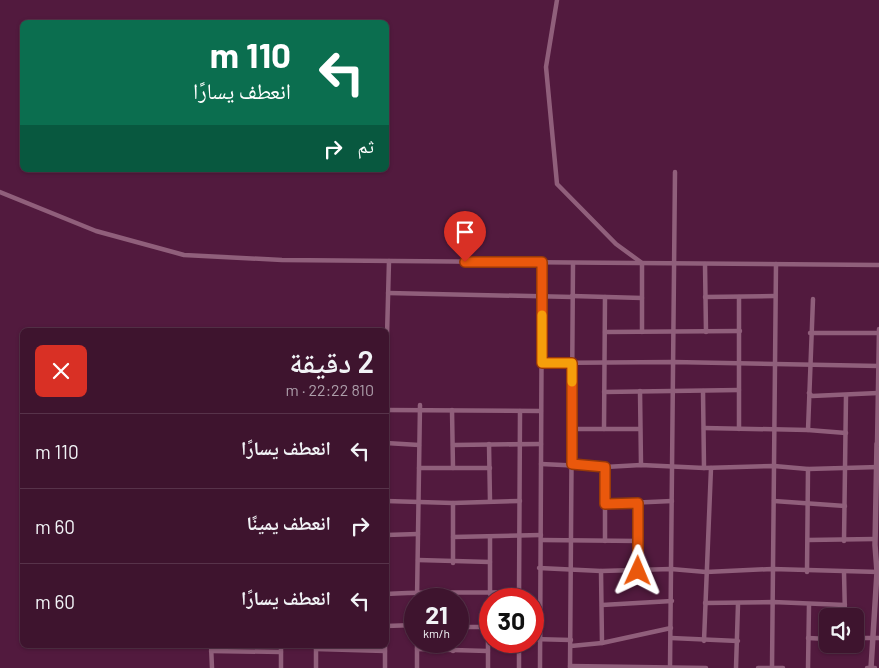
<!DOCTYPE html>
<html lang="ar">
<meta charset="utf-8">
<style>
body{margin:0;font-family:Barlow,"Noto Naskh Arabic",sans-serif;background:#451d36;color:#f1f3f6;direction:rtl;height:100vh;display:flex;flex-direction:column;font-size:19px;white-space:nowrap}
*{box-sizing:border-box;margin:0}
p{font-size:16px;color:#ad9eaa}
.icon{flex:none;width:28px;height:28px;fill:none;stroke:currentColor;stroke-width:2;stroke-linecap:round;stroke-linejoin:round}
.map{position:relative;flex:1;overflow:hidden;direction:ltr}
.drawer{position:absolute;left:20px;top:328px;width:369px;height:320px;display:flex;flex-direction:column;background:#3e142e;border-radius:8px;box-shadow:0 1px 4px #0004,0 0 0 1px #57334a;direction:rtl}
.drawer>*{flex:none}
.top-card{position:absolute;left:20px;top:20px;width:369px;height:152px;border-radius:8px;box-shadow:0 1px 4px #0004,0 0 0 1px #57334a;direction:rtl;background:#0b6e4f;color:#fff;overflow:hidden}
.controls{position:absolute;left:819px;top:608px;display:grid;gap:10px}
.controls a{display:grid;place-items:center;width:45px;height:45px;border-radius:8px;background:#3e142e;box-shadow:0 1px 4px #0004,0 0 0 1px #57334a;font-size:25px}
.speed{position:absolute;left:404px;top:588px;display:flex;gap:10px;font-size:25px;font-weight:700;text-align:center}
.speed>*{display:grid;place-content:center;width:65px;height:65px;border-radius:50%;background:#3e142e;box-shadow:0 1px 4px #0004,0 0 0 1px #57334a;line-height:1}
.speed small{font-size:12px;font-weight:400}
.speed .limit{border:8px solid #d22;background:#fff;color:#111}
.pin{position:absolute;display:grid;place-items:center;width:42px;height:42px;color:#fff;margin:-51px -21px;border-radius:50% 50% 50% 0;rotate:-45deg;box-shadow:0 0 5px #0007}
.pin .icon{rotate:45deg}
.me{position:absolute;width:55px;margin:-28px;rotate:1deg;stroke-linejoin:round;filter:drop-shadow(0 0 4px #0008)}
.turn{display:flex;align-items:center;gap:18px;height:105px;padding:0 15px;font-size:22px}
.turn .icon{width:65px;height:65px;stroke-width:2.5}
.turn b{display:block;font-size:35px;line-height:42px}
.then{display:flex;align-items:center;height:48px;padding:0 15px;background:#0003;gap:10px;font-size:19px}
.round{display:grid;place-items:center;flex:none;width:52px;height:52px;border-radius:8px;background:#451d36}
.head{display:flex;align-items:center;justify-content:space-between;height:85px;padding:0 15px}
h1{font-size:30px;font-weight:600;line-height:38px}
ul{padding:0;list-style:none}
li{display:flex;align-items:center;gap:15px;height:75px;padding:0 15px;border-top:1px solid #57334a}
li div{flex:1}
li b{display:block;font-size:19px}
li em{font-style:normal}
.map>svg:first-child{display:block}
.lines{fill:none;stroke-linecap:round;stroke-linejoin:round}
.minor{stroke:#905f7b;stroke-width:4.5}
.tertiary{stroke:#905f7b;stroke-width:5.5}
.route-casing{stroke:#983908;stroke-width:12}
.route{stroke:#ea580c;stroke-width:9}
.slow{stroke:#f59e0b;stroke-width:9}
</style>
<div class="map">
<svg width="879" height="668" viewBox="0 0 879 668">
<rect width="100%" height="100%" fill="#521a3e"/>
<g class="lines">
<g class="minor">
<path d="M557 0 546 67 557 184 616 244 642 263V332"/>
<path d="M0 192 96 231 184 255 282 260 879 265"/>
<path d="M705 264 706 332"/>
<path d="M388 293 573 297"/>
<path d="M572 296 642 298"/>
<path d="M705 297 775 296"/>
<path d="M605 332 740 331"/>
<path d="M810 333H879"/>
<path d="M542 363 673 362 879 366"/>
<path d="M386 373 389 261"/>
<path d="M640 391 641 465"/>
<path d="M703 391 704 468"/>
<path d="M604 392 739 390"/>
<path d="M809 393 812 396 878 393"/>
<path d="M386 410 541 411"/>
<path d="M452 410 453 468"/>
<path d="M704 428 808 430 846 433"/>
<path d="M572 429H640"/>
<path d="M604 429 605 297"/>
<path d="M739 429V297"/>
<path d="M808 430 813 299"/>
<path d="M386 443 419 445"/>
<path d="M489 444 490 501"/>
<path d="M877 444 879 329"/>
<path d="M453 445 541 444"/>
<path d="M541 464 605 467 641 465 704 468 774 466 808 469 879 467"/>
<path d="M419 468H490"/>
<path d="M386 501 453 503 520 501"/>
<path d="M774 501 845 506"/>
<path d="M453 503V563"/>
<path d="M605 504 672 501"/>
<path d="M386 535 418 534"/>
<path d="M453 537 541 535"/>
<path d="M490 537V594"/>
<path d="M541 540 639 541"/>
<path d="M808 540 875 539"/>
<path d="M605 541V467"/>
<path d="M844 541 846 396"/>
<path d="M418 560 490 562"/>
<path d="M539 568 601 571 671 569 706 572 772 569 879 572"/>
<path d="M601 571 602 643"/>
<path d="M638 571 639 503"/>
<path d="M807 572 808 469"/>
<path d="M844 572 845 616"/>
<path d="M386 587V594C431 590 475 595 519 591"/>
<path d="M417 599 420 405"/>
<path d="M519 599 520 411"/>
<path d="M705 603 773 602 845 605"/>
<path d="M602 605 672 601"/>
<path d="M386 626 415 625"/>
<path d="M458 627H489"/>
<path d="M488 627V668"/>
<path d="M671 638 738 641"/>
<path d="M808 638 828 639"/>
<path d="M855 638H879"/>
<path d="M532 639 571 640"/>
<path d="M453 641V651"/>
<path d="M704 641 711 468"/>
<path d="M211 645 212 668"/>
<path d="M316 645V668"/>
<path d="M571 646 602 643 671 628"/>
<path d="M316 649 385 651"/>
<path d="M417 649 488 651"/>
<path d="M211 651 281 652"/>
<path d="M570 666 706 668"/>
<path d="M281 668V645"/>
<path d="M385 668V645"/>
<path d="M417 668V641"/>
<path d="M519 668V641"/>
<path d="M540 668 542 262"/>
<path d="M570 668 573 263"/>
<path d="M670 668 675 172"/>
<path d="M736 668 738 604"/>
<path d="M758 668H783"/>
<path d="M772 668 776 264"/>
<path d="M808 668 809 605"/>
<path d="M867 668H875"/>
</g>
<path class="tertiary" d="M871 668 877 572 875 545 877 444 879 443"/>
</g>
<g class="lines">
<defs>
<path id="route" d="M465 262H542V363H572V464L605 467V504L638 503V571"/>
</defs>
<use href="#route" class="route-casing"/>
<use href="#route" class="route"/>
<path class="slow" d="M542 315V363H572V382"/>
</g>
</svg>
<div class="controls">
<a><svg class="icon" aria-label="sound" viewBox="0 0 24 24"><path d="M4 9h4l5-4v14l-5-4H4zM17 9q2 3 0 6"/></svg></a>
</div>
<div class="speed"><div>21<small>km/h</small></div><div class="limit">30</div></div>
<div class="pin" style="left:465px;top:262px;background:#d93025"><svg class="icon" aria-label="arrive" viewBox="0 0 24 24"><path d="M6 21V4h12l-3 4 3 4H6"/></svg></div>
<svg class="me" style="left:638px;top:571px" viewBox="-20 -20 40 40"><path d="M0-17L14 15 0 8-14 15z" fill="#ea580c" stroke="#fff" stroke-width="4"/></svg>
<div class="top-card">
<div class="turn"><svg class="icon" aria-label="left" viewBox="0 0 24 24"><path d="M17 20v-9H6M10 6l-5 5 5 5"/></svg><div><b>110 m</b>انعطف يسارًا</div></div>
<div class="then">ثم<svg class="icon" aria-label="right" viewBox="0 0 24 24"><path d="M7 20v-9h11M14 6l5 5-5 5"/></svg></div>
</div>
<section class="drawer">
<div class="head"><div><h1>2 دقيقة</h1><p>810 m · 22:22</p></div><a class="round" style="background:#d93025;color:#fff"><svg class="icon" aria-label="close" viewBox="0 0 24 24"><path d="M6 6l12 12M18 6L6 18"/></svg></a></div>
<ul>
<li><svg class="icon" aria-label="left" viewBox="0 0 24 24"><path d="M17 20v-9H6M10 6l-5 5 5 5"/></svg><div><b>انعطف يسارًا</b></div><em>110 m</em></li>
<li><svg class="icon" aria-label="right" viewBox="0 0 24 24"><path d="M7 20v-9h11M14 6l5 5-5 5"/></svg><div><b>انعطف يمينًا</b></div><em>60 m</em></li>
<li><svg class="icon" aria-label="left" viewBox="0 0 24 24"><path d="M17 20v-9H6M10 6l-5 5 5 5"/></svg><div><b>انعطف يسارًا</b></div><em>60 m</em></li>
</ul>
</section>
</div>
